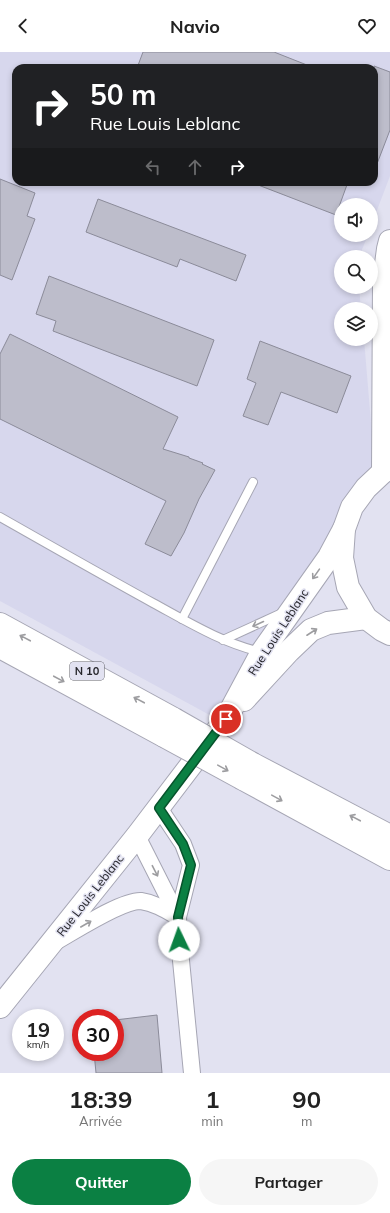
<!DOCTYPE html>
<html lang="fr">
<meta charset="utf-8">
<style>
body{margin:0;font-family:Mulish,sans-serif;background:#f6f6f6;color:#222;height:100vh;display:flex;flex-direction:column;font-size:15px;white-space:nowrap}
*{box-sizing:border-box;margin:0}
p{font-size:13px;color:#767676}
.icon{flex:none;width:22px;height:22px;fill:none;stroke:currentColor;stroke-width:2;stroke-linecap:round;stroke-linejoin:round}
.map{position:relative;height:1021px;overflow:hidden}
.side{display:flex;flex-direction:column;background:#fff;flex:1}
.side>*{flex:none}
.guide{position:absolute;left:12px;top:12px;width:366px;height:122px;border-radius:12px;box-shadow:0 2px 6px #0003;background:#202124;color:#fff;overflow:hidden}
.buttons{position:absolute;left:334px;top:146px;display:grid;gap:8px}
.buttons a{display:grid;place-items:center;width:44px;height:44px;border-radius:50%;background:#fff;box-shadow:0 2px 6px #0003;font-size:20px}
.speed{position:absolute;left:12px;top:957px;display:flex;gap:8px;font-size:20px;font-weight:700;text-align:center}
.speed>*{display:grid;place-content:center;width:52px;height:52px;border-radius:50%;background:#fff;box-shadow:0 2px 6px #0003;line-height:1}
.speed small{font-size:10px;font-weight:400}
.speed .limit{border:6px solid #d22;background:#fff;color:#111}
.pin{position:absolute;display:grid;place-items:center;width:34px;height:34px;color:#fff;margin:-17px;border:2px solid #fff;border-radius:50%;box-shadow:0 1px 4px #0007}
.me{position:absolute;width:44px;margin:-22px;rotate:357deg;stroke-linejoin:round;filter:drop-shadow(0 0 3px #0008)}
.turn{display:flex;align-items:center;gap:14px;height:84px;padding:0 12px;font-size:18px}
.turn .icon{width:52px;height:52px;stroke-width:2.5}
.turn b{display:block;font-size:28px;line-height:34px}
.lanes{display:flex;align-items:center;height:38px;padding:0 12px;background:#0003;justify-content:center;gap:20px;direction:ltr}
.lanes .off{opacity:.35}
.eta{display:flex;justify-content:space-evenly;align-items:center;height:68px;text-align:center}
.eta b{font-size:24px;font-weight:700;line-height:28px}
.button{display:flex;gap:8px;margin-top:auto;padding:8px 12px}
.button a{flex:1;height:46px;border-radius:24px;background:#0b8043;color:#fff;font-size:16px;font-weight:700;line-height:46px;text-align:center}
.button a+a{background:#f6f6f6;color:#222}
header{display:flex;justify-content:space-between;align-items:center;height:52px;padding:0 12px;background:#fff;font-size:18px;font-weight:700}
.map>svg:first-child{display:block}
.built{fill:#d7d7ed;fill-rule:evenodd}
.building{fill:#bdbdcb;stroke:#8b8b99}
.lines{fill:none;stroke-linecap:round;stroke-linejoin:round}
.lane-casing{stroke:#a6a6b4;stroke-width:10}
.street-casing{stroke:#a6a6b4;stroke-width:18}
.secondary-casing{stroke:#a6a6b4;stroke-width:24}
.primary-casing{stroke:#a6a6b4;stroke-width:24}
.lane{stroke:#fff;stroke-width:8}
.street{stroke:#fff;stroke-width:16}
.secondary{stroke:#fff;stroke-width:22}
.primary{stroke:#fff;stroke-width:22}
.primary-bridge-casing{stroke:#a6a6b4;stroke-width:24;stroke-linecap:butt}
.primary-bridge{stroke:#fff;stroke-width:22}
.oneway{stroke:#9d9da0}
.route-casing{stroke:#07532c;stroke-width:10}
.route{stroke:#0b8043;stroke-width:7}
.labels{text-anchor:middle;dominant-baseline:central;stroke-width:3;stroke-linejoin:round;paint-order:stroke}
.shield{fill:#e2e2f1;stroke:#5e5e66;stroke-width:1}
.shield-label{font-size:11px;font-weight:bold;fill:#26262b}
.street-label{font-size:12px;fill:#26262b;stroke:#e2e2f1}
</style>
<header><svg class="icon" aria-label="back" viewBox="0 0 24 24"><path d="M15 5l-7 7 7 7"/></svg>Navio<svg class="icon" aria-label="heart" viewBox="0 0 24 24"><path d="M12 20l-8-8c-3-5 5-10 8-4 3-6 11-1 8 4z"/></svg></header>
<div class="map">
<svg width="390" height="1021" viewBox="0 0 390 1021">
<rect width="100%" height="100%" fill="#e2e2f1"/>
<path class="built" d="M0 0H390V124L371 174V153H341V183H368L359 205H341V235H359L361 257H341V287H364L375 419 343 464 217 667 0 549ZM16 16H374V130H16Z"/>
<g class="building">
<path d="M143 0H274L312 15V16H137Z"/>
<path d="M374 14 390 20V78L375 117H374Z"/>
<path d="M0 127 35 141 27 164 35 167 12 228 0 223Z"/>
<path d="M253 130H348L336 163 253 131Z"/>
<path d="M98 147 246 203 236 229 180 207 177 215 86 180Z"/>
<path d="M49 224 214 288 197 334 53 279 56 269 36 262Z"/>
<path d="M10 282 178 365 163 397 189 405V406L203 411 202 412 215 418 199 447 184 481 171 504 145 492 166 449 0 367V302Z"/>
<path d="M260 289 351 324 337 361 281 340 268 373 243 364 256 331 247 327Z"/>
<path d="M157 963 162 1021H96L94 1000H115V968Z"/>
</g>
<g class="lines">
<defs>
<g id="lane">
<path d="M0 465C51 494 102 523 153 551 188 570 222 591 261 600"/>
<path d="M182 567 253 430"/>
<path d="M223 588 282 561"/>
</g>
<g id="street">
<path d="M159 756 183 792 191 813 178 865 179 888 192 1021"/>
<path d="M137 784 178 865"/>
<path d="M57 889C75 879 122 848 141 849 155 851 166 858 178 865"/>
</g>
<g id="secondary">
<path d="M390 417 383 420 366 436 352 455 344 477 342 506 348 535 366 566 382 578 390 582"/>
<path d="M383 420 384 227 388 197 390 189"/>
<path d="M244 648 289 599 311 578 328 571 366 566"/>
<path d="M0 955 137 784 226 667 262 600 329 505 344 477"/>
</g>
<g id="primary">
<path d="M0 572 174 667"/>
<path d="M0 595 164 684"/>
<path d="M253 712 390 784"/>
<path d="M243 727 390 807"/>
</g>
</defs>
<use href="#lane" class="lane-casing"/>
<use href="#street" class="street-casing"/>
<use href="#secondary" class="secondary-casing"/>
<use href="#primary" class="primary-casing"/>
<use href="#lane" class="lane"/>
<use href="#street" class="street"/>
<use href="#secondary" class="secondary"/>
<use href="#primary" class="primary"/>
<defs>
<g id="primary-bridge">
<path d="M174 667 253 712"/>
<path d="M164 684 243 727"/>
</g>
</defs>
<use href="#primary-bridge" class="primary-bridge-casing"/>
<use href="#primary-bridge" class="primary-bridge"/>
</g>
<defs><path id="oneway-shaft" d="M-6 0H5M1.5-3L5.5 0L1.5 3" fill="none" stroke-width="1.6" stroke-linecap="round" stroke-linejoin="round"/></defs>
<g class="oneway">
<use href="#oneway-shaft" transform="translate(316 522) rotate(125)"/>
<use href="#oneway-shaft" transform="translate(258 572) rotate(156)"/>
<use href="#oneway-shaft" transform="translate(312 580) rotate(-33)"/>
<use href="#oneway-shaft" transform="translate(25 586) rotate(-152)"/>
<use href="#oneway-shaft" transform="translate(59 627) rotate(28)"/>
<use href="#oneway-shaft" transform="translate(139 648) rotate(-152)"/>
<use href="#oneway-shaft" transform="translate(223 716) rotate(29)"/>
<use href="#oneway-shaft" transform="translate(277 746) rotate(29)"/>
<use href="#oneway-shaft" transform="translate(355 766) rotate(-152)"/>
<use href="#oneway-shaft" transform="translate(155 819) rotate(63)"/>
<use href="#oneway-shaft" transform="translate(86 872) rotate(-30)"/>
</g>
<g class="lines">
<defs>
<path id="route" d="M179 888 178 865 191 813 183 792 159 756 226 667"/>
</defs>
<use href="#route" class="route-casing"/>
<use href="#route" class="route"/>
</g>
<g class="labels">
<rect class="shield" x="70" y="610" width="34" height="18" rx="3"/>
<g class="shield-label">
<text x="87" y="619">N 10</text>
</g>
<g class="street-label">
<text transform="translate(278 580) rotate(-57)">Rue Louis Leblanc</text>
<text transform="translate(90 843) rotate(-52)">Rue Louis Leblanc</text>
</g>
</g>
</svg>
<div class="buttons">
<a><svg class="icon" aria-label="sound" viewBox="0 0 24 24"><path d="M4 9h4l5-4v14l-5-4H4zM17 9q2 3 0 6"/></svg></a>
<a><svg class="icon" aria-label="search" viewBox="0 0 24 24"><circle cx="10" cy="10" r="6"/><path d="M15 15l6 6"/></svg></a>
<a><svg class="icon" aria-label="layers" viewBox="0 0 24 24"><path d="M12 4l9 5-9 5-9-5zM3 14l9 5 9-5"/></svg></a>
</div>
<div class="speed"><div>19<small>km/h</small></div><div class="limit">30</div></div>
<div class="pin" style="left:226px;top:667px;background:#d93025"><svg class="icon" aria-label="arrive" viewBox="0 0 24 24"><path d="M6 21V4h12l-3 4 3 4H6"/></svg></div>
<svg class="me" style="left:179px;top:888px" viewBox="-20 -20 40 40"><circle r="19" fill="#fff"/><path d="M0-13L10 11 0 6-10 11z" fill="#0b8043"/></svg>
<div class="guide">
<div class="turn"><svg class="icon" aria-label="right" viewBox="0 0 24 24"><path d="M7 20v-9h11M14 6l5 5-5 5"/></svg><div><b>50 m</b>Rue Louis Leblanc</div></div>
<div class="lanes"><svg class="icon off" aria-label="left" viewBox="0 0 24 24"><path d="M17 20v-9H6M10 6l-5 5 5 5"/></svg><svg class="icon off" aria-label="ahead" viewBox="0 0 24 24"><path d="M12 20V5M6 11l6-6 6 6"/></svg><svg class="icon" aria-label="right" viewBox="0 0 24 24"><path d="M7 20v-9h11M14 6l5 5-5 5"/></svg></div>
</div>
</div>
<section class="side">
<div class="eta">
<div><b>18:39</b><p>Arrivée</p></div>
<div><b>1</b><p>min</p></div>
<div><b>90</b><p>m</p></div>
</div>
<div class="button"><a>Quitter</a><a>Partager</a></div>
</section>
